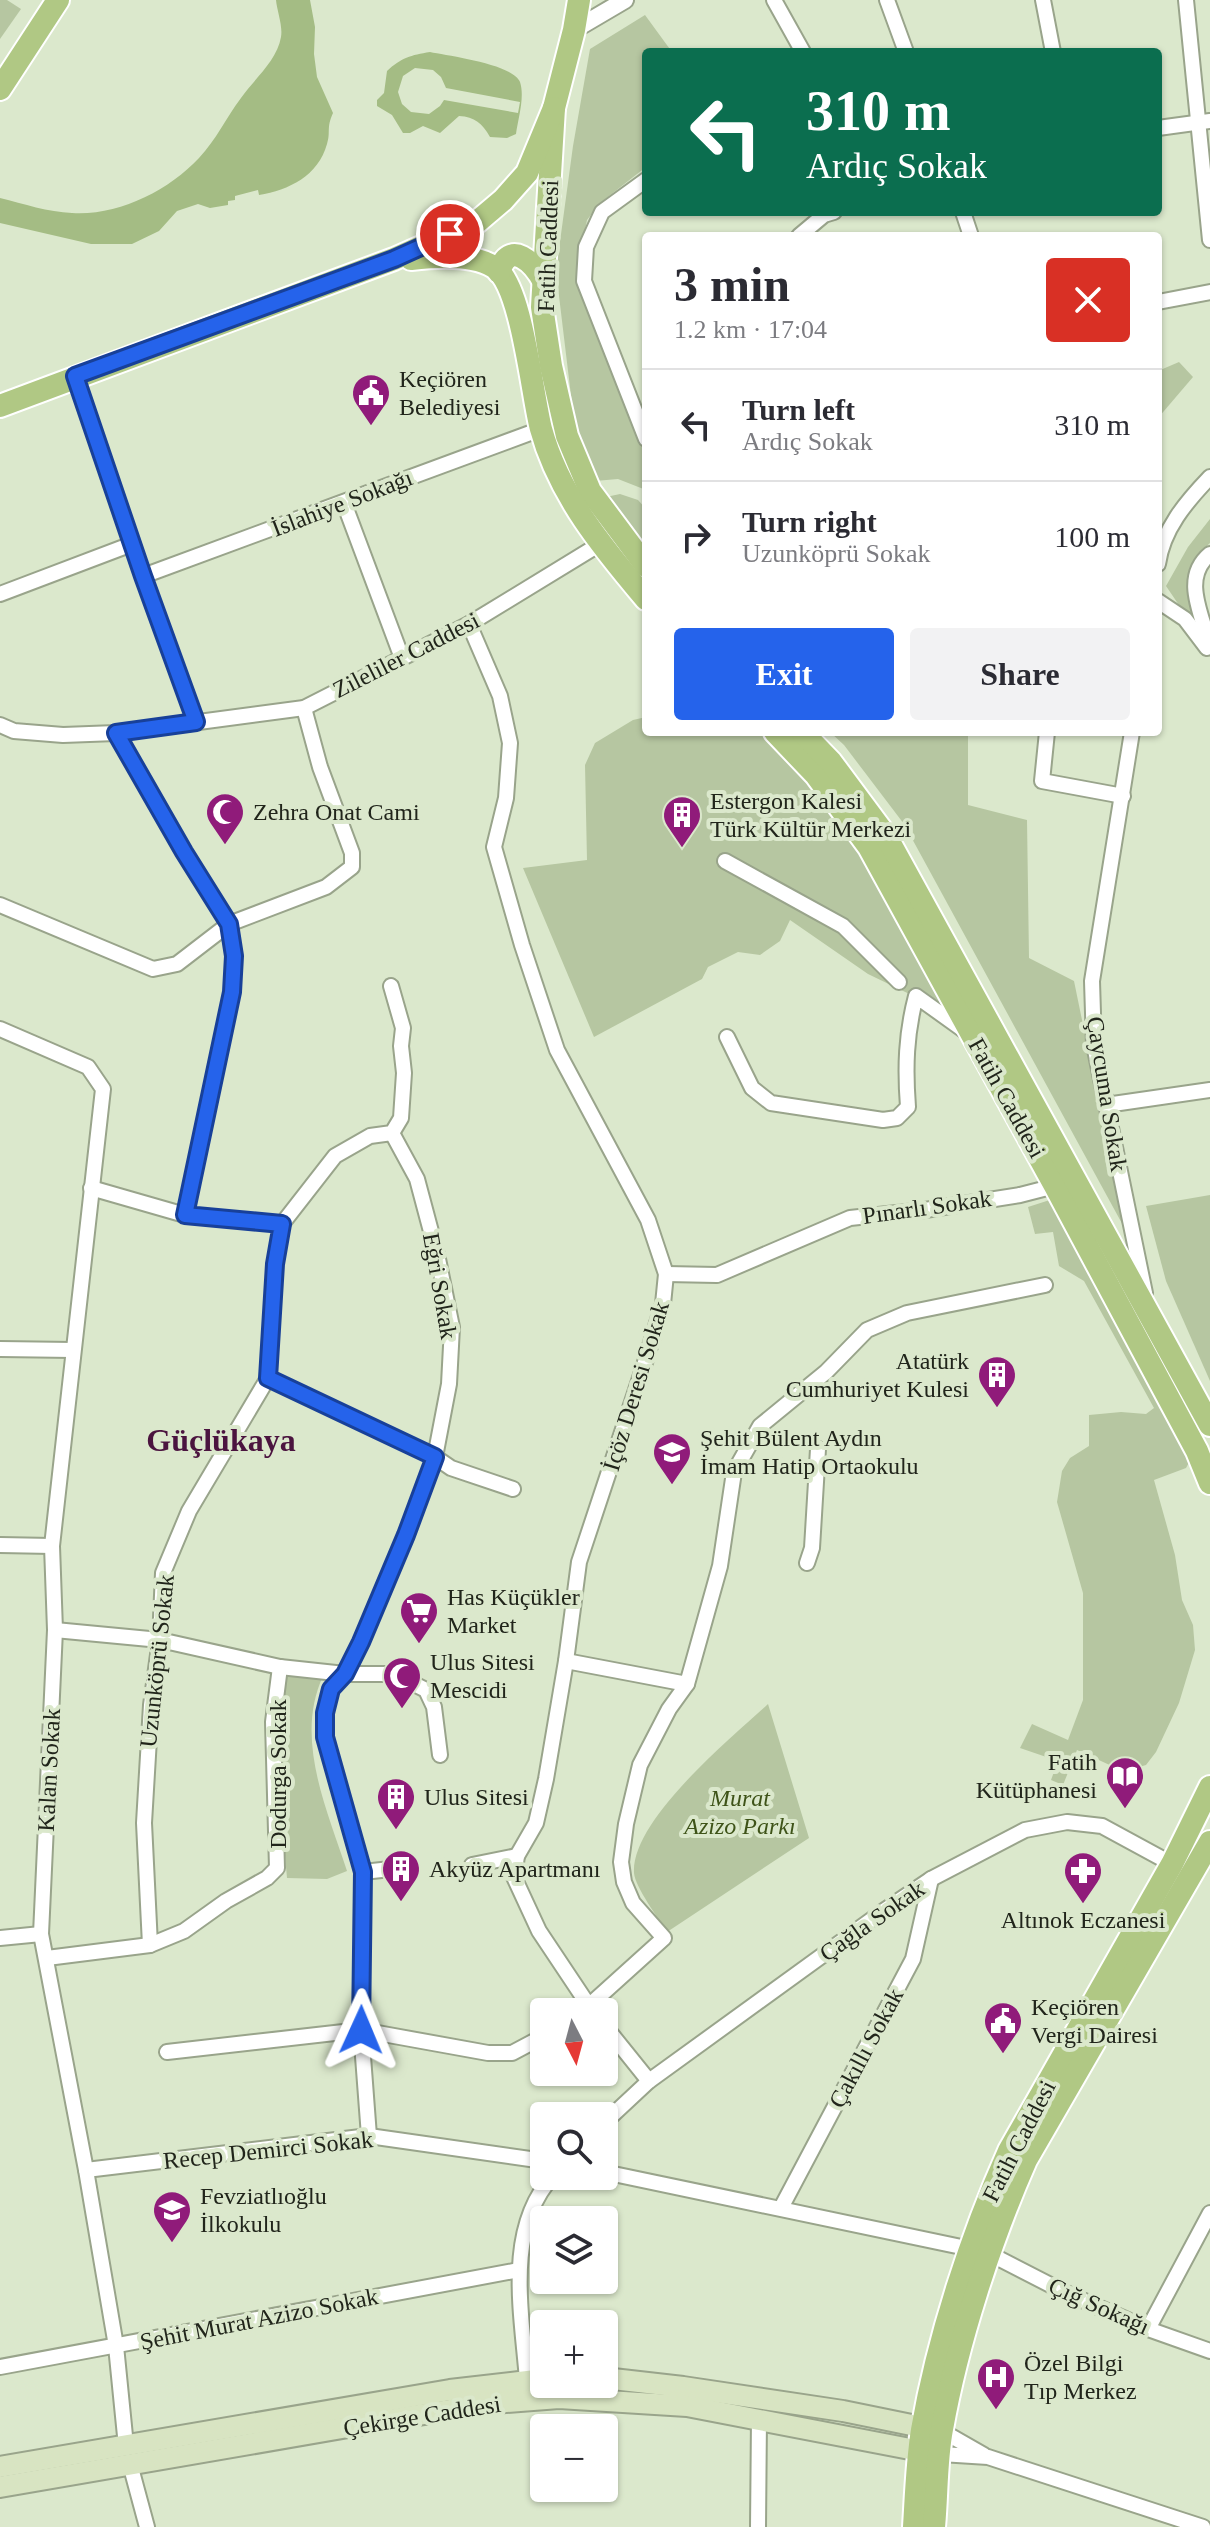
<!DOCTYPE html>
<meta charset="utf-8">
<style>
body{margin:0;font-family:"Times New Roman",serif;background:#f2f2f3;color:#2b2b33;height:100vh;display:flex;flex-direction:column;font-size:30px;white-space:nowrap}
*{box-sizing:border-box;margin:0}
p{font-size:26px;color:#7c7c81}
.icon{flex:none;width:44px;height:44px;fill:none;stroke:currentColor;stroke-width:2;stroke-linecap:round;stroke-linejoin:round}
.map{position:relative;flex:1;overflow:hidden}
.panel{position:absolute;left:642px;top:232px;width:520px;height:504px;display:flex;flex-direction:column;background:#fff;border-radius:8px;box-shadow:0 2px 6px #0004}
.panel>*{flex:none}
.guide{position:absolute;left:642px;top:48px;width:520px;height:168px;border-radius:8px;box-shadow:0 2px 6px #0004;background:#0b6e4f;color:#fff;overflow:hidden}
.needle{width:52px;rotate:174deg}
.fabs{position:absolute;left:530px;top:1998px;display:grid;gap:16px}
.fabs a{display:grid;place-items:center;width:88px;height:88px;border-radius:8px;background:#fff;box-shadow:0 2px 6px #0004;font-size:40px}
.pin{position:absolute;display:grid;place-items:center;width:68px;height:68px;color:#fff;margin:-34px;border:4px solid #fff;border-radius:50%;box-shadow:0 2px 8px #0007}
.me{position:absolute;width:88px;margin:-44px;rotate:1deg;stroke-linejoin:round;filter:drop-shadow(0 0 6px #0008)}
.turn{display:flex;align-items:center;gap:28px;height:168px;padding:0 32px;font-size:36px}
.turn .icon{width:104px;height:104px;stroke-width:2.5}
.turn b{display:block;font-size:56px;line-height:68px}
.round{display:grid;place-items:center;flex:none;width:84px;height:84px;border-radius:8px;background:#f2f2f3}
.overview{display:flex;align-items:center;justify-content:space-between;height:136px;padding:0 32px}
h1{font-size:48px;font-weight:700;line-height:60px}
.action{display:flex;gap:16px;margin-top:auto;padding:16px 32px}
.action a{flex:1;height:92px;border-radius:8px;background:#2563eb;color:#fff;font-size:32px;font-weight:700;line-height:92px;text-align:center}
.action a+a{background:#f2f2f3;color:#2b2b33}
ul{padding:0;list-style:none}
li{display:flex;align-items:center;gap:24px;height:112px;padding:0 32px;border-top:2px solid #e1e1e2}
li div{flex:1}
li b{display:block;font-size:30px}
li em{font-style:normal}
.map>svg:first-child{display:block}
.green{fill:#b6c6a1}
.water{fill:#a4bc84}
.pier{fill:#dbe8cc}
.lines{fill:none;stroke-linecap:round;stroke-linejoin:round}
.minor-casing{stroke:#99a48b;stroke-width:18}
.tertiary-casing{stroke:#99a48b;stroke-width:20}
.secondary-casing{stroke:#99a48b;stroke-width:24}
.primary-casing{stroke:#fff;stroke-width:26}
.minor{stroke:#fff;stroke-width:14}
.tertiary{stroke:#fff;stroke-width:16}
.secondary{stroke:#d8e4c2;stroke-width:20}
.primary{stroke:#b0c884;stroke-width:22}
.route-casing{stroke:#184099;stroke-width:20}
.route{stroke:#2563eb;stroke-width:14}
.labels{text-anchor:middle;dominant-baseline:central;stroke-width:8;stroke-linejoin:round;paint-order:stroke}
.street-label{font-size:24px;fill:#21251b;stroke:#dbe8cc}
.poi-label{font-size:24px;fill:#21251b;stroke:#dbe8cc;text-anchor:start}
.park-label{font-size:24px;font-style:italic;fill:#3e5318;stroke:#dbe8cc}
.district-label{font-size:32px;font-weight:bold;fill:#4b143f;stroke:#dbe8cc}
</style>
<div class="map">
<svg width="1210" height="2527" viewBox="0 0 1210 2527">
<rect width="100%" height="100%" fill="#dbe8cc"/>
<g class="green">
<path d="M0 0H7L21 9 0 39Z"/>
<path d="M645 15 672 52H646V167L600 203 587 220 576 278 646 447V490L618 479 595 481 575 429 556 271 573 146 590 49Z"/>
<path d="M1179 362 1193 377 1158 418V371Z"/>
<path d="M620 494 638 500 646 509V547L606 497Z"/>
<path d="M1210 519V543C1176 572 1191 589 1199 626L1183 611 1166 586 1188 547Z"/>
<path d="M646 717V732H762L777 745 865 850 957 1017 868 974 790 920 780 941 760 955 738 952 708 967 702 979 594 1037 523 868 587 860 585 765 595 743 633 720Z"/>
<path d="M830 732H968V805L1027 820 1029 958 1074 981 1125 1229 904 824 844 745Z"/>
<path d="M1210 1195V1381L1166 1281 1146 1206Z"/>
<path d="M1056 1198 1191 1459 1186 1468 1154 1480 1175 1555 1182 1600 1193 1625 1195 1650 1179 1703 1156 1752 1146 1765 1110 1775 1114 1767 1077 1750 1063 1785 1051 1780 1058 1761 1020 1748 1032 1724 1068 1740 1083 1700V1593L1057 1502 1062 1471 1070 1458 1089 1446V1415L1121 1412 1146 1414 1154 1408 1084 1281 1059 1266 1053 1232 1035 1234 1028 1207Z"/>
<path d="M285 1671 323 1676C294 1739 327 1809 347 1871L327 1879 287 1878 284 1844 288 1838 284 1829 278 1715 285 1713Z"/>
<path d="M768 1704 809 1838 667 1932C659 1919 635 1887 634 1873 631 1820 731 1738 768 1704Z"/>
</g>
<g class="water">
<path d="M276 0H310L315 27 314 54 317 77 333 113C326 128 331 132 327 144 318 176 289 190 259 195L258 190 235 196V200L228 201V205L210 208 198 204 177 211 159 231 132 244H91L0 223V198C24 204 48 212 72 213 118 216 168 191 199 158 216 140 226 118 241 98 254 79 277 61 281 37 283 26 277 11 276 0Z"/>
<path d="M430 52C449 56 513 64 520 82 525 97 518 119 516 134L507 138 490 137C482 123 475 117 459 116L440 133 423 126 410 133H403L392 115 377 106V100L384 93 387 71C401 58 411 55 430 52Z"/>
</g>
<path class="pier" d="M415 68 433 70 441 77 446 88 520 102 518 113 444 100 440 106 429 114 411 112 402 104 398 92 403 76Z"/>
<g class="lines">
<defs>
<g id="minor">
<path d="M774 0 803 52"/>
<path d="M887 0 906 52"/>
<path d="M1043 0 1053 52"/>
<path d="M1186 0 1210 240"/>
<path d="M1158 128 1210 121"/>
<path d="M646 180 602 212 586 247 584 281 646 439"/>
<path d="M963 212 971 236"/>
<path d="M799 236 824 215 834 212"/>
<path d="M1158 302 1210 292"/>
<path d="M75 376 143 576 196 722"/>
<path d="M344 503 402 658"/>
<path d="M1210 554C1181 578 1202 614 1210 646"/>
<path d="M1158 564C1163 529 1186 502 1210 477"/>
<path d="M143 576 541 429"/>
<path d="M0 594 132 544"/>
<path d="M1158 601 1185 619 1207 648"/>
<path d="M469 624 500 696 510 743 506 798 494 847 522 945 557 1050 648 1220 666 1274 663 1304 642 1372 579 1562 566 1661 546 1779 536 1823 517 1856 514 1877 539 1931 593 2012"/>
<path d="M0 725 14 731 63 735 116 733 304 708 469 624 600 544"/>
<path d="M1047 732 1042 781 1123 796"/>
<path d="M1132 732 1092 981 1094 1045 1145 1293"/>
<path d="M116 733 184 852 229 924 234 956 232 992 185 1215"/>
<path d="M725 861 843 926 899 982"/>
<path d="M0 905 153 969 177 964 229 924 326 887 352 867V853L320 767 304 708"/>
<path d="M0 1029 88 1067 103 1089 52 1546 55 1630 41 1934 86 2170 116 2346 126 2446"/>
<path d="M727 1037 752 1088 771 1103 883 1120 897 1118 908 1107C905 1068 906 1034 916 996L969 1034"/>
<path d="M1106 1105 1210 1090"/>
<path d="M91 1188 185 1215 282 1224"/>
<path d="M666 1274 717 1275 850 1218 925 1210 1020 1195 1055 1186"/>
<path d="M0 1349 73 1350"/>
<path d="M268 1378 435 1457 451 1468 513 1489"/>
<path d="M0 1545 52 1546"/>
<path d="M807 1563 812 1548 818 1449"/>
<path d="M55 1630 160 1640 280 1667 345 1674H394L426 1690 434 1707 440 1755"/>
<path d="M566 1661 687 1684"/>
<path d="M472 1865 517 1856"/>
<path d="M363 1872 409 1867"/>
<path d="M0 1938 41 1934"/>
<path d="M150 1945 144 1823 151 1705 160 1640 163 1573 189 1511 268 1378 275 1264 282 1224 335 1156 370 1136 392 1133 401 1118 404 1073 401 1046 403 1028 391 986"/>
<path d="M47 1958 150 1945 184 1931 226 1901 267 1878 277 1868 273 1722 280 1667"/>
<path d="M582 2012 664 1938 633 1903 624 1882 621 1862 626 1824 640 1765 669 1709 687 1684 720 1566 734 1472 760 1426 826 1372 867 1330 907 1313 1045 1285"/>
<path d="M604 2025 649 2081"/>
<path d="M167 2052 361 2030 488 2053H512L544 2036"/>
<path d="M604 2123 649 2081 885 1910 931 1879 1025 1830 1067 1822 1102 1826 1172 1864"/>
<path d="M369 2136 361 2030 363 1872 325 1737V1713L331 1689 345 1674 361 1642 406 1535 435 1457 449 1384 452 1327 437 1254 417 1179 392 1133"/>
<path d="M86 2170 369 2136 544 2161"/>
<path d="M604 2172 971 2249"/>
<path d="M781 2208 913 1959 931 1879"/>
<path d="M990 2254 1064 2292 1148 2329 1210 2351"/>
<path d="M1148 2329 1210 2213"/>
<path d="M0 2367 519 2270"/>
<path d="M527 2380C522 2314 504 2229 553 2176"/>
<path d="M942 2431 984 2455"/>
<path d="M941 2454 988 2457 1203 2527"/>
<path d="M130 2464 147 2527"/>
<path d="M758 2527 759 2418"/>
</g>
<path id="tertiary" d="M574 30 625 0"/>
<g id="secondary">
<path d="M604 2378 683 2387 843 2411 936 2430"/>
<path d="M0 2467 450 2390 544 2379"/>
<path d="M0 2487 406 2417 493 2403 559 2398 687 2406 936 2454"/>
</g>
<g id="primary">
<path d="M579 0 574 30 554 108 542 307 551 366 567 436 590 491 646 566"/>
<path d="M0 89 58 0"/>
<path d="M411 259C436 256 472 253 494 267 522 284 532 395 541 429 559 495 603 548 646 599"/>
<path d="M499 272C510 238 534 263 544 282"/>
<path d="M0 406 394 259 477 222 503 200 527 173 554 108"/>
<path d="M775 732 816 775 869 847 1055 1186 1197 1451 1210 1483"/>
<path d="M802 732 831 762 886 836 1210 1425"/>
<path d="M914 2527C916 2495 917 2462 922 2430 938 2338 971 2236 1009 2151L1172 1864 1210 1787"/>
<path d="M934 2527C937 2495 936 2461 942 2429 957 2343 991 2239 1026 2160L1210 1842"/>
</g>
</defs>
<use href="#minor" class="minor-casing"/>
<use href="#tertiary" class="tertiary-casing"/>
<use href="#secondary" class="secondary-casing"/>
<use href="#primary" class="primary-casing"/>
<use href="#minor" class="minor"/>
<use href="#tertiary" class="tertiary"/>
<use href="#secondary" class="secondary"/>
<use href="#primary" class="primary"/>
</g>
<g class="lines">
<defs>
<path id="route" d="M361 2030 363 1872 325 1737V1713L331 1689 345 1674 361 1642 406 1535 435 1457 268 1378 275 1264 282 1224 185 1215 232 992 234 956 229 924 184 852 116 733 196 722 143 576 75 376 394 259 450 234"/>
</defs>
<use href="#route" class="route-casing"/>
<use href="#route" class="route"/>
</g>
<defs>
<symbol id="civic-pin" viewBox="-11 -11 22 30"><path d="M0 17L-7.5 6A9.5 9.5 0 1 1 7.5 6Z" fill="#901b7a" stroke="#dbe8cc"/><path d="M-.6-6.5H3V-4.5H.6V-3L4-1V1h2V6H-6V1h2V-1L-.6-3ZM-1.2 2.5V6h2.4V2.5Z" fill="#fff"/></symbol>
<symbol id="mosque-pin" viewBox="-11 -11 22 30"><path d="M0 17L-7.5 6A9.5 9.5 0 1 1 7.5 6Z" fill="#901b7a" stroke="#dbe8cc"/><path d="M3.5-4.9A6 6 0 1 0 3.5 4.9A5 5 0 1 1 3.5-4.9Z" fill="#fff"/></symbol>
<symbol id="building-pin" viewBox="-11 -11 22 30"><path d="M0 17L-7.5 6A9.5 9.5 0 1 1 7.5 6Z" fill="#901b7a" stroke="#dbe8cc"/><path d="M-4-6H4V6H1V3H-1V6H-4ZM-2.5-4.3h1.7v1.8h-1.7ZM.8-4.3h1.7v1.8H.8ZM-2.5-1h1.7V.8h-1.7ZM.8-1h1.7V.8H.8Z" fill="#fff"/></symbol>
<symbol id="school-pin" viewBox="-11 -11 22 30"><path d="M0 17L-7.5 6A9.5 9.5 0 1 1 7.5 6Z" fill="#901b7a" stroke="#dbe8cc"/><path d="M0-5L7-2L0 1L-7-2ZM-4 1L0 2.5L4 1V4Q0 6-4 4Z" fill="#fff"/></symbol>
<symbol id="supermarket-pin" viewBox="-11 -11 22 30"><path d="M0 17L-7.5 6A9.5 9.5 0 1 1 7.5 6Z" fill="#901b7a" stroke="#dbe8cc"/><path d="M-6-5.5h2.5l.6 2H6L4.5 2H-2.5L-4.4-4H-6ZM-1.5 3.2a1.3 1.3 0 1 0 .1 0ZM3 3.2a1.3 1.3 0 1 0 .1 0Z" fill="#fff"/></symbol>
<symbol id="library-pin" viewBox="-11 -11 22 30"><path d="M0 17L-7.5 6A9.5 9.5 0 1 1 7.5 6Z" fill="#901b7a" stroke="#dbe8cc"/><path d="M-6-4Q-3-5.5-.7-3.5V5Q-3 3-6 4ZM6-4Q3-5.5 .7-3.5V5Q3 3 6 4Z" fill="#fff"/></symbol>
<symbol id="pharmacy-pin" viewBox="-11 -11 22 30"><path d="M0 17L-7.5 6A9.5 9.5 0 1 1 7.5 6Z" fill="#901b7a" stroke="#dbe8cc"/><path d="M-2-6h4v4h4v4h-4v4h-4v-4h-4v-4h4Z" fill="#fff"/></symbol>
<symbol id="hospital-pin" viewBox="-11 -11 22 30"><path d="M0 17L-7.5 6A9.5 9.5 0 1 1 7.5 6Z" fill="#901b7a" stroke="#dbe8cc"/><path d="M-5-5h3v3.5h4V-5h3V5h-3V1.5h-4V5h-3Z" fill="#fff"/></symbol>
</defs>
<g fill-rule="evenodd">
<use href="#civic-pin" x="349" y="371" width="44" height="60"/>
<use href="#mosque-pin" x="203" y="790" width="44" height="60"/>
<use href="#building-pin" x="660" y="793" width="44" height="60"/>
<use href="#building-pin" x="975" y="1353" width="44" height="60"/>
<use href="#school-pin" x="650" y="1430" width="44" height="60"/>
<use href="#supermarket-pin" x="397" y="1589" width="44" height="60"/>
<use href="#mosque-pin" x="380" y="1654" width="44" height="60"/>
<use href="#library-pin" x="1103" y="1754" width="44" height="60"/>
<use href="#building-pin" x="374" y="1775" width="44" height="60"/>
<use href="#building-pin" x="379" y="1847" width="44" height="60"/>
<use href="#pharmacy-pin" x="1061" y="1849" width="44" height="60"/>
<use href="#civic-pin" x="981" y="1999" width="44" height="60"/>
<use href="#school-pin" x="150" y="2188" width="44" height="60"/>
<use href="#hospital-pin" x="974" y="2355" width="44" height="60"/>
</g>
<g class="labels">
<g class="street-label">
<text transform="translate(548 246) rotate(-88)">Fatih Caddesi</text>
<text transform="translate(342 503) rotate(-21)">İslahiye Sokağı</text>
<text transform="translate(406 655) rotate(-27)">Zileliler Caddesi</text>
<text transform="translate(1107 1094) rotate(81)">Çaycuma Sokak</text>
<text transform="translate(1007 1098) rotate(61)">Fatih Caddesi</text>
<text transform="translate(927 1207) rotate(-8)">Pınarlı Sokak</text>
<text transform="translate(440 1286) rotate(80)">Eğri Sokak</text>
<text transform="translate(636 1386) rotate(-73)">İçöz Deresi Sokak</text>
<text transform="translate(157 1661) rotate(-84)">Uzunköprü Sokak</text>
<text transform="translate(49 1770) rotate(-87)">Kalan Sokak</text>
<text transform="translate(278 1774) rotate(-90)">Dodurga Sokak</text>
<text transform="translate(872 1921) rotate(-35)">Çağla Sokak</text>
<text transform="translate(866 2048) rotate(-62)">Çakıllı Sokak</text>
<text transform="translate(1019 2141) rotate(-63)">Fatih Caddesi</text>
<text transform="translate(268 2150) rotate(-6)">Recep Demirci Sokak</text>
<text transform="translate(1099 2306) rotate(24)">Çığ Sokağı</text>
<text transform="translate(259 2319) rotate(-11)">Şehit Murat Azizo Sokak</text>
<text transform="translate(422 2416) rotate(-9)">Çekirge Caddesi</text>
</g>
<g class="poi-label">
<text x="399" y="379">Keçiören<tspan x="399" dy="28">Belediyesi</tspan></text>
<text x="710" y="801">Estergon Kalesi<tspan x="710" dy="28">Türk Kültür Merkezi</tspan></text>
<text x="253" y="812">Zehra Onat Cami</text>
<text x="969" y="1361" text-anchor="end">Atatürk<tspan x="969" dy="28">Cumhuriyet Kulesi</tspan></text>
<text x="700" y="1438">Şehit Bülent Aydın<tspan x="700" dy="28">İmam Hatip Ortaokulu</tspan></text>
<text x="447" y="1597">Has Küçükler<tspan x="447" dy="28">Market</tspan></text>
<text x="430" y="1662">Ulus Sitesi<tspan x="430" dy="28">Mescidi</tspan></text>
<text x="1097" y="1762" text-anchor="end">Fatih<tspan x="1097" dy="28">Kütüphanesi</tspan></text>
<text x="424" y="1797">Ulus Sitesi</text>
<text x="429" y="1869">Akyüz Apartmanı</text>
<text x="1083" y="1920" text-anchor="middle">Altınok Eczanesi</text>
<text x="1031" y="2007">Keçiören<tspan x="1031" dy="28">Vergi Dairesi</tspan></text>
<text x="200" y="2196">Fevziatlıoğlu<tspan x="200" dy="28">İlkokulu</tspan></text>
<text x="1024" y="2363">Özel Bilgi<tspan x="1024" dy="28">Tıp Merkez</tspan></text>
</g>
<g class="park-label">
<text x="740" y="1798">Murat<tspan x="740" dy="28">Azizo Parkı</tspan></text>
</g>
<g class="district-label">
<text x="221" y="1440">Güçlükaya</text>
</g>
</g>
</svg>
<div class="fabs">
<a><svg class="needle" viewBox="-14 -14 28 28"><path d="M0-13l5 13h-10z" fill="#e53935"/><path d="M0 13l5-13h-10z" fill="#7c7c81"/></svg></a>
<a><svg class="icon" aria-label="search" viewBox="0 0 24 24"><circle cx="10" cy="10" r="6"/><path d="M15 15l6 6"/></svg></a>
<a><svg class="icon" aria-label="layers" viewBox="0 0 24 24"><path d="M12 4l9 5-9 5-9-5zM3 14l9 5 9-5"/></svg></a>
<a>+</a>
<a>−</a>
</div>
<div class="pin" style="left:450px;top:234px;background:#d93025"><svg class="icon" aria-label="arrive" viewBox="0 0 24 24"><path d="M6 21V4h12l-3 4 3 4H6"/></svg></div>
<svg class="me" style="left:361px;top:2030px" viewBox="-20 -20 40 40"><path d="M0-17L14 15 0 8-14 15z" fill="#2563eb" stroke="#fff" stroke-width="4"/></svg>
<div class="guide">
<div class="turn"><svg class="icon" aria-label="left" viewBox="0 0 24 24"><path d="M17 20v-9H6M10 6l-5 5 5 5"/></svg><div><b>310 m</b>Ardıç Sokak</div></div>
</div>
<section class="panel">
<div class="overview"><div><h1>3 min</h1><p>1.2 km · 17:04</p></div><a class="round" style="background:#d93025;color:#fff"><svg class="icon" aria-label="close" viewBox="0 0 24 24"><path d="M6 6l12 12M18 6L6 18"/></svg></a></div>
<ul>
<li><svg class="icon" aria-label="left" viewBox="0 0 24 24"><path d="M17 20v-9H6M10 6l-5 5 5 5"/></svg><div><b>Turn left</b><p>Ardıç Sokak</p></div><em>310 m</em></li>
<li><svg class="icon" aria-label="right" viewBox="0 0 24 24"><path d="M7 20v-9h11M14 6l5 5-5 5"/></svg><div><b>Turn right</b><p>Uzunköprü Sokak</p></div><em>100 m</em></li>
</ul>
<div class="action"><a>Exit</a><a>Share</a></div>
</section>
</div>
